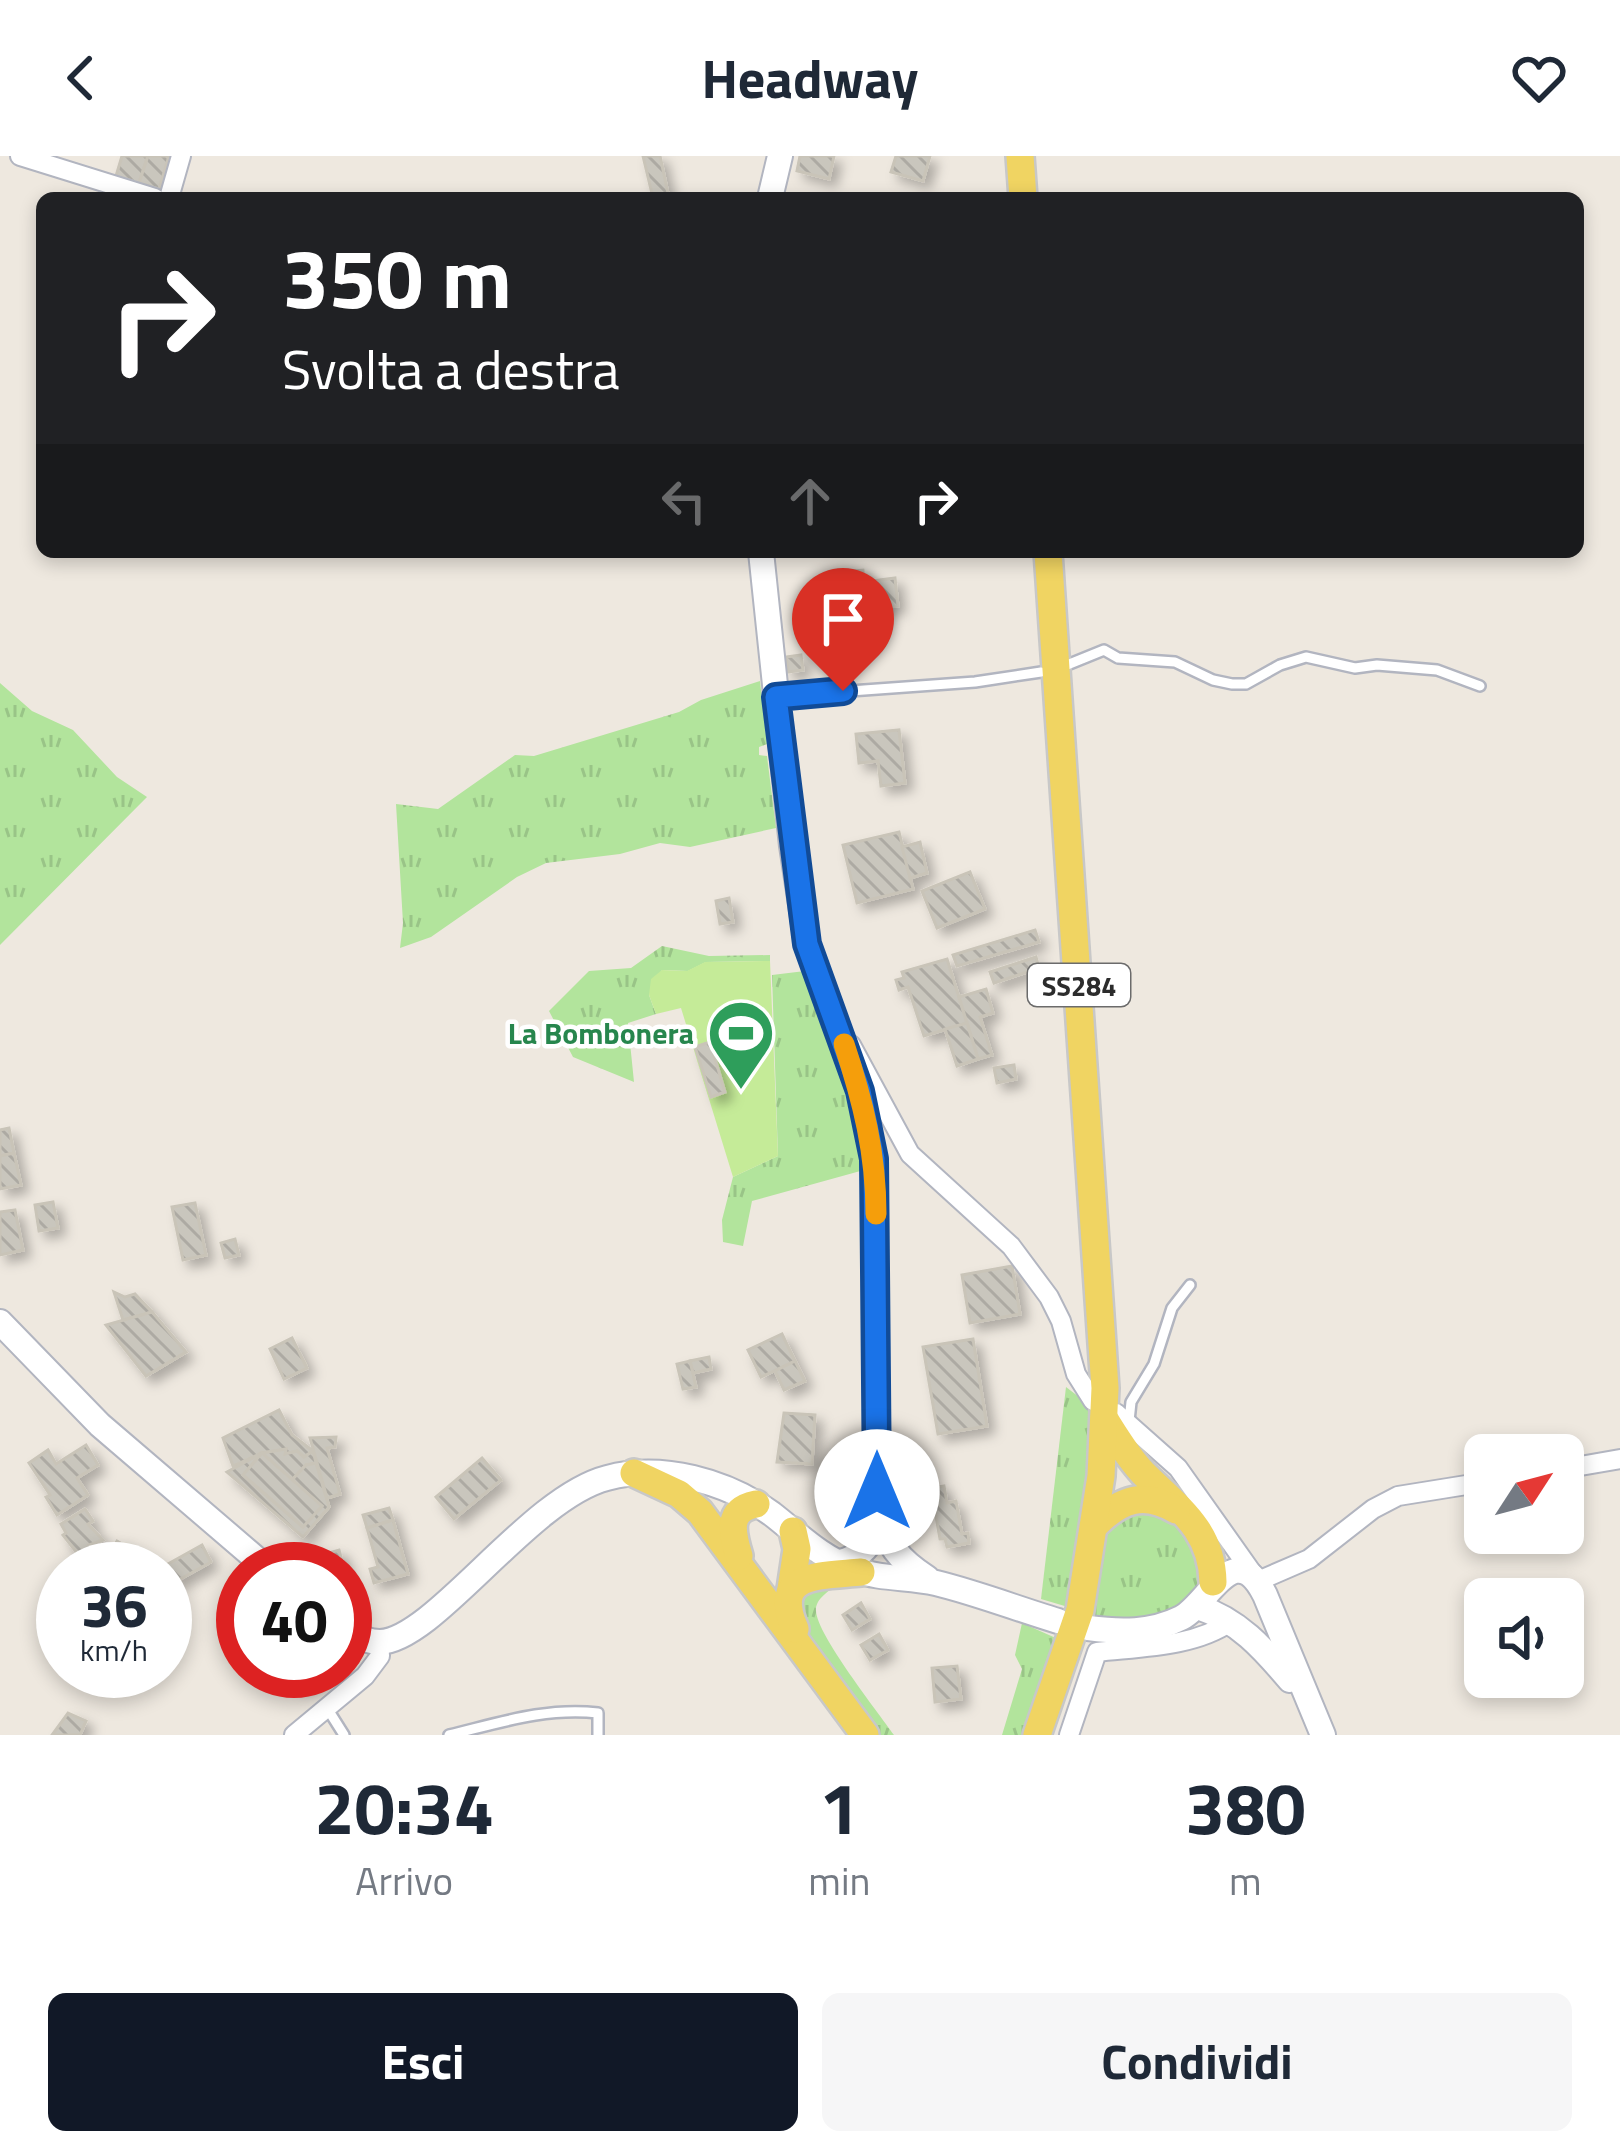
<!DOCTYPE html>
<html lang="it">
<style>
body{margin:0;font-family:"Titillium Web",sans-serif;background:#f6f6f7;color:#1f2937;height:100vh;display:flex;flex-direction:column;font-size:45px;white-space:nowrap}
*{box-sizing:border-box;margin:0}
p{font-size:39px;color:#747a83}
.icon{flex:none;width:66px;height:66px;fill:none;stroke:currentColor;stroke-width:2;stroke-linecap:round;stroke-linejoin:round}
.map{position:relative;height:1579px;overflow:hidden}
.drawer{display:flex;flex-direction:column;background:#fff;flex:1}
.drawer>*{flex:none}
.top-card{position:absolute;left:36px;top:36px;width:1548px;height:366px;border-radius:18px;box-shadow:0 6px 18px #0003;background:#202124;color:#fff;overflow:hidden}
.needle{width:78px;rotate:54deg}
.tools{position:absolute;left:1464px;top:1278px;display:grid;gap:24px}
.tools a{display:grid;place-items:center;width:120px;height:120px;border-radius:18px;background:#fff;box-shadow:0 6px 18px #0003;font-size:60px}
.speed{position:absolute;left:36px;top:1386px;display:flex;gap:24px;font-size:60px;font-weight:700;text-align:center}
.speed>*{display:grid;place-content:center;width:156px;height:156px;border-radius:50%;background:#fff;box-shadow:0 6px 18px #0003;line-height:1}
.speed small{font-size:30px;font-weight:400}
.speed .limit{border:18px solid #d22;background:#fff;color:#111}
.pin{position:absolute;display:grid;place-items:center;width:102px;height:102px;color:#fff;margin:-123px -51px;border-radius:50% 50% 50% 0;rotate:-45deg;box-shadow:0 0 12px #0007}
.pin .icon{rotate:45deg}
.me{position:absolute;width:132px;margin:-66px;rotate:0deg;stroke-linejoin:round;filter:drop-shadow(0 0 9px #0008)}
.turn{display:flex;align-items:center;gap:42px;height:252px;padding:0 48px;font-size:54px}
.turn .icon{width:156px;height:156px;stroke-width:2.5}
.turn b{display:block;font-size:84px;line-height:102px}
.lanes{display:flex;align-items:center;height:114px;padding:0 48px;background:#0003;justify-content:center;gap:60px;direction:ltr}
.lanes .off{opacity:.35}
.eta{display:flex;justify-content:space-evenly;align-items:center;height:204px;text-align:center}
.eta b{font-size:72px;font-weight:700;line-height:84px}
.button{display:flex;gap:24px;margin-top:auto;padding:24px 48px}
.button a{flex:1;height:138px;border-radius:18px;background:#111827;color:#fff;font-size:48px;font-weight:700;line-height:138px;text-align:center}
.button a+a{background:#f6f6f7;color:#1f2937}
header{display:flex;justify-content:space-between;align-items:center;height:156px;padding:0 48px;background:#fff;font-size:54px;font-weight:700}
.map>svg:first-child{display:block}
.grass{fill:url(#grass-tufts)}
.pitch{fill:#c5eb98}
.building{fill:url(#building-back-hatch);stroke:#c9c4b8;stroke-width:3;filter:url(#shadow)}
.lines{fill:none;stroke-linecap:round;stroke-linejoin:round}
.lane-casing{stroke:#b2b5c0;stroke-width:14}
.street-casing{stroke:#b2b5c0;stroke-width:22}
.secondary-casing{stroke:#b2b5c0;stroke-width:28}
.primary-casing{stroke:#c8c8c8;stroke-width:32}
.lane{stroke:#fff;stroke-width:9}
.street{stroke:#fff;stroke-width:18}
.secondary{stroke:#fff;stroke-width:24}
.primary{stroke:#f0d462;stroke-width:27}
.route-casing{stroke:#114b97;stroke-width:30}
.route{stroke:#1a73e8;stroke-width:21}
.slow{stroke:#f59e0b;stroke-width:21}
.labels{text-anchor:middle;dominant-baseline:central;stroke-width:9;stroke-linejoin:round;paint-order:stroke}
.shield{fill:#fff;stroke:#6b6b6b;stroke-width:3}
.shield-label{font-size:27px;font-weight:bold;fill:#2c2c2c}
.leisure-label{font-size:30px;font-weight:bold;fill:#27864d;stroke:#fff;text-anchor:end}
</style>
<header><svg class="icon" aria-label="back" viewBox="0 0 24 24"><path d="M15 5l-7 7 7 7"/></svg>Headway<svg class="icon" aria-label="heart" viewBox="0 0 24 24"><path d="M12 20l-8-8c-3-5 5-10 8-4 3-6 11-1 8 4z"/></svg></header>
<div class="map">
<svg width="1620" height="1579" viewBox="0 0 1620 1579">
<defs>
<pattern id="grass-tufts" width="24" height="20" patternUnits="userSpaceOnUse" patternTransform="scale(3)"><rect width="24" height="20" fill="#b2e49c"/><path d="M3 7l-1-3M5 7V3M7 7l1-3M15 17l-1-3M17 17v-4M19 17l1-3" fill="none" stroke="#99c487"/></pattern>
<pattern id="building-back-hatch" width="6" height="6" patternUnits="userSpaceOnUse" patternTransform="scale(3)"><rect width="6" height="6" fill="#c9c6bd"/><path d="M-1 5l2 2M0 0l6 6M5-1l2 2" fill="none" stroke="#adaaa3"/></pattern>
<filter id="shadow"><feDropShadow dx="7" dy="7" stdDeviation="6" flood-color="#0004"/></filter>
</defs>
<rect width="100%" height="100%" fill="#eee8df"/>
<g class="grass">
<path d="M760 525 767 588 759 591V599L767 600 776 672 690 691 660 687 620 698 546 707 517 721 431 781 400 792 403 767 396 648 438 653 515 599 534 600 679 556 701 544Z"/>
<path d="M0 527 32 555 73 574 117 621 147 641 0 789Z"/>
<path d="M662 790 709 800 770 799V805L706 806 688 815 662 814 649 839 656 858 628 867 634 926 573 901 549 855 589 815 631 812Z"/>
<path d="M805 815 850 935 864 1014 752 1045 743 1090 723 1086 722 1064 733 1021 778 1000 772 819Z"/>
<path d="M1066 1231 1092 1251 1090 1319 1068 1451 1041 1443Z"/>
<path d="M1121 1354C1179 1358 1186 1366 1201 1423 1181 1470 1130 1464 1086 1464L1104 1373Z"/>
<path d="M840 1426C831 1434 815 1442 816 1455 817 1479 878 1556 894 1579H880L794 1456 802 1432Z"/>
<path d="M1022 1467 1058 1483 1024 1579H1002L1022 1513 1015 1499Z"/>
</g>
<path class="pitch" d="M770 805 778 1000 733 1021 681 852 656 858 649 839 651 823 662 814 687 815 705 806Z"/>
<g class="building">
<path d="M122 0H148L139 27 116 20Z"/>
<path d="M148 0H169L159 33 139 27Z"/>
<path d="M643 0H660L669 42H653Z"/>
<path d="M800 0H834L829 23 797 15Z"/>
<path d="M896 0H930L923 25 891 16Z"/>
<path d="M863 414 864 426 895 422 898 450 812 459 809 431 842 428 840 416Z"/>
<path d="M801 499 803 514 788 516 786 501Z"/>
<path d="M899 574 905 627 881 630 878 605 859 607 856 578Z"/>
<path d="M899 676 913 733 857 747 843 689Z"/>
<path d="M920 686 927 717 910 722 902 691Z"/>
<path d="M970 716 985 753 937 772 922 735Z"/>
<path d="M729 742 733 766 720 768 716 745Z"/>
<path d="M1035 774 1039 786 957 810 953 799Z"/>
<path d="M1036 801 1039 812 994 827 990 816Z"/>
<path d="M947 803 967 867 924 880 908 831 899 834 896 824 904 822 902 816Z"/>
<path d="M986 833 993 857 980 861 992 899 978 903 959 841Z"/>
<path d="M967 867 978 903 957 910 945 873Z"/>
<path d="M710 886 725 936 711 941 695 891Z"/>
<path d="M1014 909 1016 923 997 927 994 912Z"/>
<path d="M9 972 14 997 0 1000V974Z"/>
<path d="M14 997 21 1029 0 1033V1000Z"/>
<path d="M53 1046 58 1072 39 1075 35 1049Z"/>
<path d="M195 1047 206 1099 183 1104 172 1051Z"/>
<path d="M15 1054 23 1094 0 1099V1056Z"/>
<path d="M235 1083 239 1099 225 1102 221 1087Z"/>
<path d="M1012 1110 1020 1158 970 1167 962 1119Z"/>
<path d="M114 1136 125 1141 135 1138 152 1156 123 1164Z"/>
<path d="M152 1156 186 1196 146 1220 106 1169Z"/>
<path d="M782 1178 795 1205 761 1221 748 1194Z"/>
<path d="M292 1182 307 1212 284 1223 270 1193Z"/>
<path d="M973 1183 987 1270 938 1278 923 1191Z"/>
<path d="M709 1201 711 1213 693 1217 690 1205Z"/>
<path d="M690 1205 696 1231 683 1233 677 1208Z"/>
<path d="M795 1205 805 1225 784 1234 775 1215Z"/>
<path d="M279 1254 292 1279 313 1295 304 1301 297 1295 285 1298 286 1293 262 1297 233 1310 223 1282Z"/>
<path d="M784 1257 815 1259 812 1308 777 1306Z"/>
<path d="M336 1281 335 1291 327 1292 340 1338 327 1342 310 1282Z"/>
<path d="M86 1289 98 1309 77 1322 88 1339 57 1359 46 1341 50 1339 29 1307 48 1294 56 1308Z"/>
<path d="M286 1293 285 1298 297 1295 304 1301 313 1295 316 1307 306 1309 292 1324 262 1297Z"/>
<path d="M262 1297 243 1319 303 1371 322 1350 292 1324 306 1309 316 1307 329 1351 303 1381 227 1316Z"/>
<path d="M262 1297 322 1350 303 1371 243 1319Z"/>
<path d="M482 1302 501 1324 454 1363 436 1341Z"/>
<path d="M944 1330 947 1347 956 1345 962 1378 968 1377 969 1387 947 1391 945 1383H940L934 1349 929 1350 926 1333Z"/>
<path d="M389 1352 393 1364 367 1372 363 1359Z"/>
<path d="M85 1353 93 1365 88 1368 103 1384 89 1389 93 1395 81 1402 63 1379 66 1377 61 1368Z"/>
<path d="M393 1364 408 1418 374 1427 370 1413 378 1411 367 1372Z"/>
<path d="M117 1385 134 1395 123 1413H100Z"/>
<path d="M202 1389 211 1406 175 1426 166 1409Z"/>
<path d="M339 1394 344 1413H329L325 1398Z"/>
<path d="M134 1395 154 1407 150 1413H123Z"/>
<path d="M861 1447 870 1463 852 1474 843 1459Z"/>
<path d="M879 1478 888 1494 870 1504 861 1489Z"/>
<path d="M957 1510 961 1543 935 1546 932 1512Z"/>
<path d="M292 1515H320L322 1522 297 1530Z"/>
<path d="M68 1557 86 1565 80 1579H52Z"/>
</g>
<g class="lines">
<defs>
<g id="lane">
<path d="M1067 509 1104 494 1118 502 1175 506 1213 524 1232 528H1246L1280 509 1306 501 1355 512 1377 509 1437 514 1480 530"/>
<path d="M781 540 975 526 1041 516"/>
<path d="M1129 1265 1131 1246 1154 1208 1172 1152 1190 1129"/>
<path d="M327 1552 344 1579"/>
<path d="M449 1579C499 1567 546 1551 598 1557V1579"/>
</g>
<g id="street">
<path d="M20 0 155 42"/>
<path d="M169 42 181 0"/>
<path d="M851 889 910 998 1011 1090 1049 1141 1061 1165 1076 1218 1093 1245"/>
<path d="M1116 1257 1178 1312 1258 1425 1309 1403 1373 1353 1398 1340 1485 1326"/>
<path d="M1563 1313 1620 1303"/>
<path d="M294 1579 365 1520 380 1500 379 1486"/>
<path d="M1069 1579 1097 1496C1140 1491 1194 1491 1230 1466"/>
</g>
<g id="secondary">
<path d="M770 42 780 0"/>
<path d="M761 396 792 690 807 788 860 935 874 1003 877 1336C873 1374 880 1396 837 1407"/>
<path d="M0 1166 100 1269 268 1413"/>
<path d="M880 1356C887 1389 898 1403 927 1422"/>
<path d="M1198 1451C1238 1464 1263 1492 1290 1524"/>
<path d="M1088 1472C1120 1476 1151 1477 1181 1462 1208 1449 1234 1378 1265 1439L1323 1579"/>
<path d="M345 1475C355 1480 368 1486 380 1486 435 1484 529 1342 607 1322 662 1307 726 1325 772 1358 799 1379 821 1402 855 1414 880 1423 909 1421 936 1427 977 1437 1018 1453 1058 1465"/>
</g>
<g id="primary">
<path d="M1020 0 1023 42"/>
<path d="M1104 1262C1116 1281 1127 1300 1143 1317 1177 1351 1212 1373 1213 1426"/>
<path d="M634 1317 679 1338 700 1356 865 1579"/>
<path d="M1096 1368C1121 1343 1144 1335 1176 1354"/>
<path d="M739 1400C732 1377 726 1354 756 1348"/>
<path d="M791 1433 797 1393 793 1375"/>
<path d="M795 1473C770 1416 820 1420 861 1416"/>
<path d="M1037 1579 1080 1454 1101 1320 1105 1232 1048 396"/>
</g>
</defs>
<use href="#lane" class="lane-casing"/>
<use href="#street" class="street-casing"/>
<use href="#secondary" class="secondary-casing"/>
<use href="#primary" class="primary-casing"/>
<use href="#lane" class="lane"/>
<use href="#street" class="street"/>
<use href="#secondary" class="secondary"/>
<use href="#primary" class="primary"/>
</g>
<g class="lines">
<defs>
<path id="route" d="M843 535 776 541 807 788 860 935 874 1003 877 1336"/>
</defs>
<use href="#route" class="route-casing"/>
<use href="#route" class="route"/>
<path class="slow" d="M844 888C863 945 876 997 876 1058"/>
</g>
<defs>
<symbol id="stadium-pin" viewBox="-11 -11 22 30"><path d="M0 17L-7.5 6A9.5 9.5 0 1 1 7.5 6Z" fill="#2e9e5b" stroke="#fff"/><path d="M0-5a6.5 5 0 1 0 0 10a6.5 5 0 1 0 0-10ZM-3.5-1.8h7v3.6h-7Z" fill="#fff"/></symbol>
</defs>
<g fill-rule="evenodd">
<use href="#stadium-pin" x="703" y="839" width="76" height="104"/>
</g>
<g class="labels">
<rect class="shield" x="1028" y="808" width="102" height="42" rx="9"/>
<g class="shield-label">
<text x="1079" y="829">SS284</text>
</g>
<g class="leisure-label">
<text x="694" y="877">La Bombonera</text>
</g>
</g>
</svg>
<div class="tools">
<a><svg class="needle" viewBox="-14 -14 28 28"><path d="M0-13l5 13h-10z" fill="#e53935"/><path d="M0 13l5-13h-10z" fill="#747a83"/></svg></a>
<a><svg class="icon" aria-label="sound" viewBox="0 0 24 24"><path d="M4 9h4l5-4v14l-5-4H4zM17 9q2 3 0 6"/></svg></a>
</div>
<div class="speed"><div>36<small>km/h</small></div><div class="limit">40</div></div>
<div class="pin" style="left:843px;top:535px;background:#d93025"><svg class="icon" aria-label="arrive" viewBox="0 0 24 24"><path d="M6 21V4h12l-3 4 3 4H6"/></svg></div>
<svg class="me" style="left:877px;top:1336px" viewBox="-20 -20 40 40"><circle r="19" fill="#fff"/><path d="M0-13L10 11 0 6-10 11z" fill="#1a73e8"/></svg>
<div class="top-card">
<div class="turn"><svg class="icon" aria-label="right" viewBox="0 0 24 24"><path d="M7 20v-9h11M14 6l5 5-5 5"/></svg><div><b>350 m</b>Svolta a destra</div></div>
<div class="lanes"><svg class="icon off" aria-label="left" viewBox="0 0 24 24"><path d="M17 20v-9H6M10 6l-5 5 5 5"/></svg><svg class="icon off" aria-label="ahead" viewBox="0 0 24 24"><path d="M12 20V5M6 11l6-6 6 6"/></svg><svg class="icon" aria-label="right" viewBox="0 0 24 24"><path d="M7 20v-9h11M14 6l5 5-5 5"/></svg></div>
</div>
</div>
<section class="drawer">
<div class="eta">
<div><b>20:34</b><p>Arrivo</p></div>
<div><b>1</b><p>min</p></div>
<div><b>380</b><p>m</p></div>
</div>
<div class="button"><a>Esci</a><a>Condividi</a></div>
</section>
